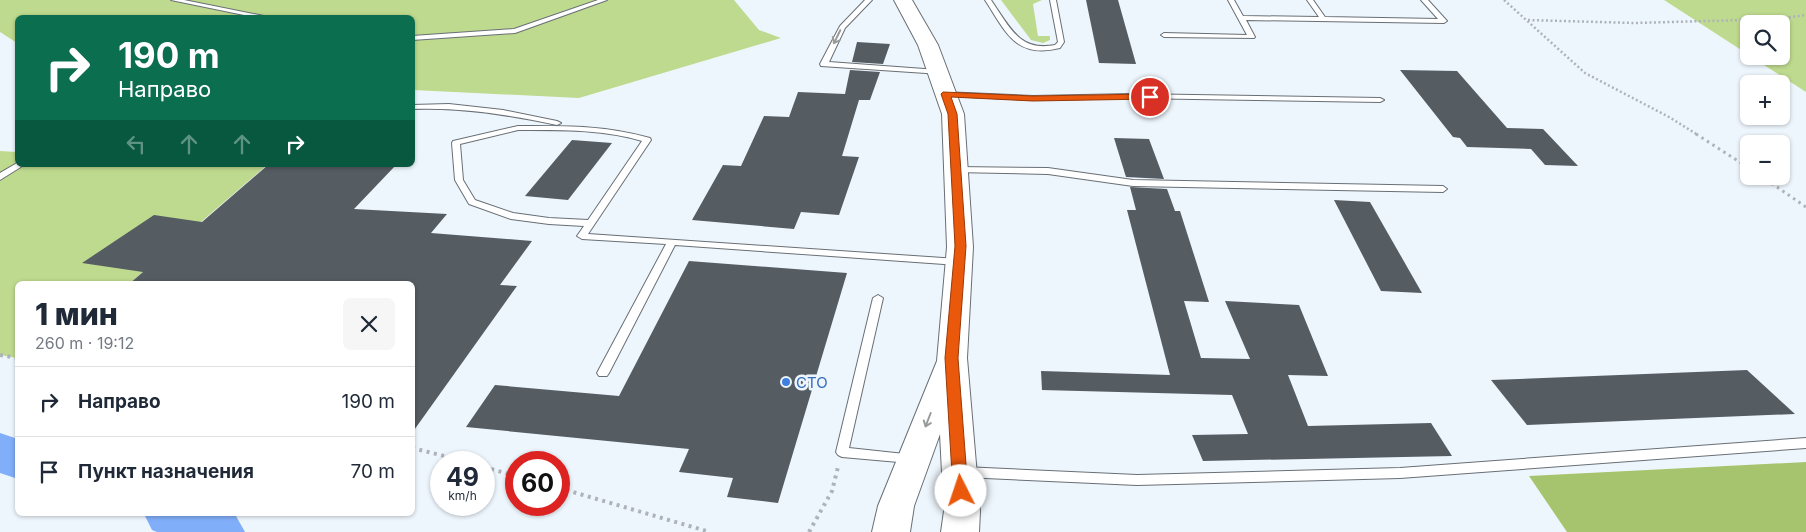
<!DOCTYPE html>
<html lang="ru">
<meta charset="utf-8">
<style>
body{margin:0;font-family:Inter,sans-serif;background:#f6f6f7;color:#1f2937;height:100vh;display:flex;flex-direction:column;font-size:19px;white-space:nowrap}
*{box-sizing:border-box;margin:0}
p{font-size:16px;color:#747a83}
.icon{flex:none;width:28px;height:28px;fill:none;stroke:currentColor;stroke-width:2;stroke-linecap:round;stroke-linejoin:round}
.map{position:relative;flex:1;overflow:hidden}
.details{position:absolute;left:15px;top:281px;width:400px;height:235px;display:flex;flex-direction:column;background:#fff;border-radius:8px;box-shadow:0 1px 4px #0004}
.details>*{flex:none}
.top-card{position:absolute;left:15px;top:15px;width:400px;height:152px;border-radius:8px;box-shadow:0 1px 4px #0004;background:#0b6e4f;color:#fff;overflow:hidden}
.controls{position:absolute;left:1740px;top:15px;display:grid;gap:10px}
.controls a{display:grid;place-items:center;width:50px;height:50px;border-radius:8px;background:#fff;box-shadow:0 1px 4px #0004;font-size:25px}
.speed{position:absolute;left:430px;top:451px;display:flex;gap:10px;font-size:25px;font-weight:700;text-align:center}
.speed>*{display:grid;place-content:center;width:65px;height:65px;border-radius:50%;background:#fff;box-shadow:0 1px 4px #0004;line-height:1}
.speed small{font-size:12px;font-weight:400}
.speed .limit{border:8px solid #d22;background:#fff;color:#111}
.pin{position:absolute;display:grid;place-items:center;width:42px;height:42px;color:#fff;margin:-21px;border:2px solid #fff;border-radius:50%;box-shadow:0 1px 5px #0007}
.me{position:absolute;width:55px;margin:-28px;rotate:356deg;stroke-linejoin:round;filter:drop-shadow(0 0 4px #0008)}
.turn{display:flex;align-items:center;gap:18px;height:105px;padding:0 20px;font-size:22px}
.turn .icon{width:65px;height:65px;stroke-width:2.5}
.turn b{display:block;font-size:35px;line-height:42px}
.lanes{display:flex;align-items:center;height:48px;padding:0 20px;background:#0003;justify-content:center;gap:25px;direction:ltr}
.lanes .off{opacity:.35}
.round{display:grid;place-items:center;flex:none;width:52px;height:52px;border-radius:8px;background:#f6f6f7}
.summary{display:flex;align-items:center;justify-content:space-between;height:85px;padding:0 20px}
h1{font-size:30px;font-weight:800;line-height:38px}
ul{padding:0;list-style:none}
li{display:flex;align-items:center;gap:15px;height:70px;padding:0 20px;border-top:1px solid #e0e1e3}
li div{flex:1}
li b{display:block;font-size:19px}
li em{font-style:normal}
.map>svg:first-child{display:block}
.green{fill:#beda8e}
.forest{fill:#a6c46d}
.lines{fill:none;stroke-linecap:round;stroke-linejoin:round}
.river{fill:#81aef9;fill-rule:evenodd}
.building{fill:#555c62}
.service-casing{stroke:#686f75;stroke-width:2}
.primary-casing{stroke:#686f75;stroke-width:2}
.path-far2{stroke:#adb3b9;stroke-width:2.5;stroke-dasharray:2 2.5;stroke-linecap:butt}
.path-far1{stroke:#adb3b9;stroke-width:3;stroke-dasharray:2.5 4;stroke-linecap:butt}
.path{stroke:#adb3b9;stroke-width:4;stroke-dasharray:3 4.5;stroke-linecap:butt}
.service{fill:#fff;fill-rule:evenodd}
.primary{fill:#fff;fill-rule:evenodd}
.oneway{stroke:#9a9c9c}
.route{fill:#ea580c;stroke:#983908}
.shop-dot{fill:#3f7fe0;stroke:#eef6fd;stroke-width:2}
.labels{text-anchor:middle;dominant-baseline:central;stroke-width:5;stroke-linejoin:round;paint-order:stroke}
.shop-label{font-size:15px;fill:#366cbe;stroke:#eef6fd;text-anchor:start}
</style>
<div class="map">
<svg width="1806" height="532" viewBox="0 0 1806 532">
<rect width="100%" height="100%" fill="#eef6fd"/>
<g class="green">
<path d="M0 0H734L759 30 781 38 579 98 413 90 412 18H18L17 43 0 32Z"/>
<path d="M1001 0H1042L1033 4 1038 36H1050V40L1043 43 1031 40Z"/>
<path d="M1664 0H1806V92L1750 56H1781V24H1749V55Z"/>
<path d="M0 151 17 152 18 165H267L129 284H18L17 358 0 355Z"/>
</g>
<path class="forest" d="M1806 462V532H1567L1529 476Z"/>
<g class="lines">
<g class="river">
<path d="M0 433 18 439V479L0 473Z"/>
<path d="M144 514H232L236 516 245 532H157L152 530Z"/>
</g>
</g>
<g class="building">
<path d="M1086 0H1118L1136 64 1099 63Z"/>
<path d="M857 42 890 44 883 64 852 62Z"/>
<path d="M850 70 880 72 870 100H859L842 156 859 157 839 215 801 212 794 229 692 220 723 165 741 166 764 116 789 117 798 92 845 94Z"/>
<path d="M1400 70 1457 71 1507 128 1543 129 1578 166 1545 165 1531 149 1467 147 1460 138 1453 137Z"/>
<path d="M1114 138 1149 139 1164 179 1126 177Z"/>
<path d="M572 140 612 143 568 200 525 196Z"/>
<path d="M268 165H396L354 209 447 214 431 233 532 241 500 285 517 286 412 433V284H129L143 272 82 263 154 215 202 222Z"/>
<path d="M1130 187 1167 189 1175 211H1180L1209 302 1184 301 1201 358 1250 359 1225 301 1299 305 1328 376 1288 375 1308 426 1431 423 1452 456 1203 461 1192 435 1248 434 1232 395 1042 390 1041 371 1170 375 1127 210H1136Z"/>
<path d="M1334 200 1370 202 1422 293 1381 291Z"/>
<path d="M689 261 847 273 778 503 727 497 733 478 679 472 689 449 466 427 495 385 619 396Z"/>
<path d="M1747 370 1795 414 1527 425 1491 380Z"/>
</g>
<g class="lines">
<defs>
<g id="service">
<path d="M171 0H184L274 18H258Z"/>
<path d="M598 0H607L515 33 412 40V36L514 29Z"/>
<path d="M865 0H872L845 28 829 62 938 70H941V74L821 66 820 64 840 26Z"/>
<path d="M985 0H991C1009 26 1019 52 1055 45L1058 42 1050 0H1056L1064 42 1060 48C1015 59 1006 32 985 0Z"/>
<path d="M1228 0H1234L1243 16 1319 17 1307 0H1313L1325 17 1438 19 1421 0H1428L1447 21 1444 23 1246 20 1255 37 1254 38 1164 37 1161 35 1164 33 1247 35Z"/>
<path d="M943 92 1033 96 1131 94 1380 98 1384 100 1380 102 1131 98 1033 100 946 96H943Z"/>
<path d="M449 104 503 110 557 121 561 123 557 125C509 115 462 107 412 109V105Z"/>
<path d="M518 126C564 126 605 125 650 138L651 140 588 234 958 259 963 262 958 265 675 245 609 373 607 376H599L597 373 666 244 582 239 577 236 584 226 549 224 511 219 469 204 455 180 452 143 453 141ZM518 130C560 130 602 129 642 141L588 220 549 218 513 213 475 200 463 180 460 144Z"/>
<path d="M17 163 18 165H24L0 180V173Z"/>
<path d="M956 167 1048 168 1133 180 1443 186 1447 189 1443 192 1133 186 1048 174 953 172 952 170Z"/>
<path d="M878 295 883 298 849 448 914 455 916 458 914 461 910 463 842 457 838 455 836 452 873 298Z"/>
<path d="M1806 438V448L1400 478 1137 485 963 477 958 475 957 472 958 469 963 467 1137 475 1400 468Z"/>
</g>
<path id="primary" d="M894 0H912L938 45 964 114 973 247 967 358 980 511 979 532H941L944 511 940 434 914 506 910 532H872L878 506 937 361 947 247 942 114 918 45Z"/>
</defs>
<use href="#service" class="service-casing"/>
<use href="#primary" class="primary-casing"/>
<g class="path-far2">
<path d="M1504 0 1585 73 1669 117 1698 135"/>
<path d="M1528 20 1635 23 1777 19 1806 15"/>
</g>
<g class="path-far1">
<path d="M1696 134 1749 168"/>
<path d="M1761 176 1806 207"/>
</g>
<g class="path">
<path d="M0 355 18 358"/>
<path d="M412 448 469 462"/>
<path d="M484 467 516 476"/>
<path d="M559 488 710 532"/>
<path d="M809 532 832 491 838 467"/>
</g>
<use href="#service" class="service"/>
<use href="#primary" class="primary"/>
</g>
<defs><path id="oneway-shaft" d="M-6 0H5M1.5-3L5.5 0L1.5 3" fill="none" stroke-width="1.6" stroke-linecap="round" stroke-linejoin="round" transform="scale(1.25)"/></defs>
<g class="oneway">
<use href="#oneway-shaft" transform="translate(837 37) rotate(116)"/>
<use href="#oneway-shaft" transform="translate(928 420) rotate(111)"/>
</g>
<path class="route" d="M943 92 1033 96 1150 94 1154 97 1150 99 1033 101 951 97 957 114 966 246 958 358 968 491 966 495 961 497 955 495 953 491 945 358 955 246 948 114 941 94Z"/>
<circle class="shop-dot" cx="786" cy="382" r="5"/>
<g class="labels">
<g class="shop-label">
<text x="796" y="382">СТО</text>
</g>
</g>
</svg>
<div class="controls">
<a><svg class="icon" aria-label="search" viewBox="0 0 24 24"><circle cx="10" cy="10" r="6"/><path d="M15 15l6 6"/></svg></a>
<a>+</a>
<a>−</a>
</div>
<div class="speed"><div>49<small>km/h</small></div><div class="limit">60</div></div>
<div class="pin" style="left:1150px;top:97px;background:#d93025"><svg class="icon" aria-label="arrive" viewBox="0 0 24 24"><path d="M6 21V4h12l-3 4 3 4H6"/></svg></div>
<svg class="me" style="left:961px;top:491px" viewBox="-20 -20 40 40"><circle r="19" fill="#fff"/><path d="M0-13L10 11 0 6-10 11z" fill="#ea580c"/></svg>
<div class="top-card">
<div class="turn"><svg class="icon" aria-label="right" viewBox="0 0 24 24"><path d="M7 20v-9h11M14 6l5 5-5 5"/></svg><div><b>190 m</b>Направо</div></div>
<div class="lanes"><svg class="icon off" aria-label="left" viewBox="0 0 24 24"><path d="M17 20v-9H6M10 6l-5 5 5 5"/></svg><svg class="icon off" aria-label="ahead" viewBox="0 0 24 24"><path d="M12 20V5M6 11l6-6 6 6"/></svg><svg class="icon off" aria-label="ahead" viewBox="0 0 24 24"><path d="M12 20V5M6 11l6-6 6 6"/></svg><svg class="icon" aria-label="right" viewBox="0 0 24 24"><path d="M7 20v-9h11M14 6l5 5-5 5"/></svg></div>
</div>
<section class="details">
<div class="summary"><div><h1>1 мин</h1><p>260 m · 19:12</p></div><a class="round"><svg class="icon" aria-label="close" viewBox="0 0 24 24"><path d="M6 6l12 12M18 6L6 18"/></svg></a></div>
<ul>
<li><svg class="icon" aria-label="right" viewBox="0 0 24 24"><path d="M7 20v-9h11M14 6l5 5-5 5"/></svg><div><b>Направо</b></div><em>190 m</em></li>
<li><svg class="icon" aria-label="arrive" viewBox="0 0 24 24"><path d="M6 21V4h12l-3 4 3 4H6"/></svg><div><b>Пункт назначения</b></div><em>70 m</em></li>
</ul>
</section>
</div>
